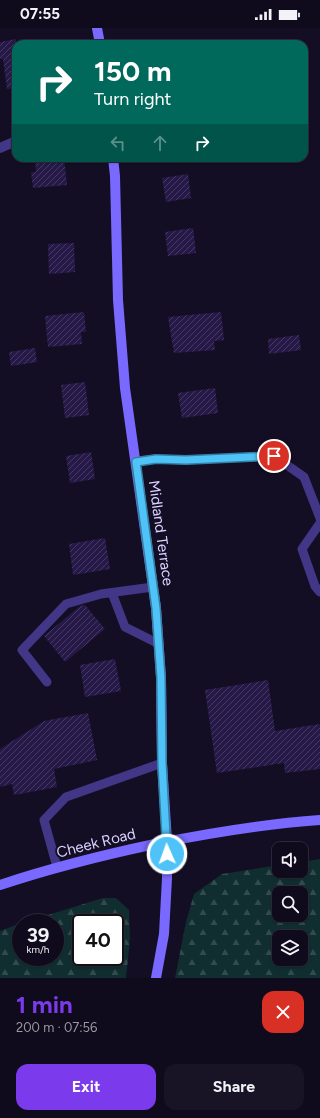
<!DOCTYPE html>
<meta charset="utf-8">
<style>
body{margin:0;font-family:Figtree,sans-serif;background:#181325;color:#f1f3f6;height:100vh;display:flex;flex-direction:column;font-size:15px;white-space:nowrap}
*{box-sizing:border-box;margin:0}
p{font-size:13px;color:#9b9aa3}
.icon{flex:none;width:22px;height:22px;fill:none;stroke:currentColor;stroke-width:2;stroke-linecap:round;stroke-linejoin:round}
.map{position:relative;height:950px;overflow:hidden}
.sheet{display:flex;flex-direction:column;background:#0f0a1c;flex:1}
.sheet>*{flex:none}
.banner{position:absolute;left:12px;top:12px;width:296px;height:122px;border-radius:12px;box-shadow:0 1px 3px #0004,0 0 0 1px #2f2b3b;background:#00695c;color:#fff;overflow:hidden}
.buttons{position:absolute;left:272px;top:814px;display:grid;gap:8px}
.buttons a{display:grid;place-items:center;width:36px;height:36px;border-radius:8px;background:#0f0a1c;box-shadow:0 1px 3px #0004,0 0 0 1px #2f2b3b;font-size:20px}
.speed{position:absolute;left:12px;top:886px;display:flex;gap:8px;font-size:20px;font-weight:700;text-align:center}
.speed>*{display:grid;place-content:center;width:52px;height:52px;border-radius:50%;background:#0f0a1c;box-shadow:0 1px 3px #0004,0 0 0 1px #2f2b3b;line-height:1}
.speed small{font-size:10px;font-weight:400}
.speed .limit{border:2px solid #111;border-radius:6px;background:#fff;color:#111}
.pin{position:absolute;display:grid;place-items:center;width:34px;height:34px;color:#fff;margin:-17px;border:2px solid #fff;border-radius:50%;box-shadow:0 1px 4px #0007}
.me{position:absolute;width:44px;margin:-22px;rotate:358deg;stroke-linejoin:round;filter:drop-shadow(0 0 3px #0008)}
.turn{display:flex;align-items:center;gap:14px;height:84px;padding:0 16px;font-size:18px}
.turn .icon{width:52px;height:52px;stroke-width:2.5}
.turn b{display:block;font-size:28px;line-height:34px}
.lanes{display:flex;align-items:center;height:38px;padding:0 16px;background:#0003;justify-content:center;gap:20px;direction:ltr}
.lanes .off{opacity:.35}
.round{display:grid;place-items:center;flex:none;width:42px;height:42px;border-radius:12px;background:#181325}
.summary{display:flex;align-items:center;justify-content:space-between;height:68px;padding:0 16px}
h1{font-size:24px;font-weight:700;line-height:30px;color:#7c3aed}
.primary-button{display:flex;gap:8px;margin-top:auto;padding:8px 16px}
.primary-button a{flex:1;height:46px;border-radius:12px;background:#7c3aed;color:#fff;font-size:16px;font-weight:700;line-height:46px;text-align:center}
.primary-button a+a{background:#181325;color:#f1f3f6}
.status{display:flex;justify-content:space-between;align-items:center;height:28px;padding:0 20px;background:#0f0a1c;direction:ltr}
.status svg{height:11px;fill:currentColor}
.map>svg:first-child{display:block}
.forest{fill:url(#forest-firs);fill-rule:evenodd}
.building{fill:url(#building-hatch)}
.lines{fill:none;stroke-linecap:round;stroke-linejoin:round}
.lane{stroke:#413786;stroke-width:9}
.street{stroke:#413786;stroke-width:10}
.secondary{stroke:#7a69ff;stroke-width:10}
.route-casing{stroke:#337fa1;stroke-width:10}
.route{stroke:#4fc3f7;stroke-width:7}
.labels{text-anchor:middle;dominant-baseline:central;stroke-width:4;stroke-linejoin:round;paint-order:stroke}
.street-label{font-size:15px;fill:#dbd2ff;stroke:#140e25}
</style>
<div class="status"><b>07:55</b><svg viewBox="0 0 49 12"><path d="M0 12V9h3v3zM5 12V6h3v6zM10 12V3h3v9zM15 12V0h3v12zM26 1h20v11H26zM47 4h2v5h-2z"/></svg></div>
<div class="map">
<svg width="320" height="950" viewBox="0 0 320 950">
<defs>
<pattern id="forest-firs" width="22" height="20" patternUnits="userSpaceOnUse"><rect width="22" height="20" fill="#102e2f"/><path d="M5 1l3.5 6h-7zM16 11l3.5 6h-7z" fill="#324b4e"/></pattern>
<pattern id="building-hatch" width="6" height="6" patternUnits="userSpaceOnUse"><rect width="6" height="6" fill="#261947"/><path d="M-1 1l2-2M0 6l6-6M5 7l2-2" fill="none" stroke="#453a63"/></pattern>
</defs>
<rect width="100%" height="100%" fill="#140e25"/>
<g class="forest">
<path d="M320 831V950H175L186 894 194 866 222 846 279 837V843H301V834ZM279 865H301V887H279ZM279 909H301V931H279Z"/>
<path d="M103 870H116L129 882 130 911 126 950H0V903L21 895V929H55V895H22ZM81 895H115V929H81Z"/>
</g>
<g class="building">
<path d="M16 11V60L7 61 3 31H0V14Z"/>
<path d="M35 130H64L67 157 33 160 31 144H36Z"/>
<path d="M188 146 191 170 166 174 162 150Z"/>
<path d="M193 200 196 225 168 228 165 204Z"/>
<path d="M74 215 75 244 49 246 48 216Z"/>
<path d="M84 284 86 304H81L82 316 48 319 45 288Z"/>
<path d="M221 284 224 312 214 313 215 322 174 325 168 289Z"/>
<path d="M299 307 301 322 269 326 268 311Z"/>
<path d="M35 320 37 334 11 338 9 324Z"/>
<path d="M85 354 89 387 65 390 61 357Z"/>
<path d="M215 360 218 385 182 390 178 365Z"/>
<path d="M91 424 95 451 70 455 66 428Z"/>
<path d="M105 510 110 541 73 547 69 516Z"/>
<path d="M85 577 105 601 65 634 44 608 80 578Z"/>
<path d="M115 631 121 663 85 669 80 637Z"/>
<path d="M268 652 275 703 320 696V741L285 745 284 735 217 745 205 662Z"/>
<path d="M88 685 97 732 54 741 57 759 14 767 12 756 0 759V721L44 693Z"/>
</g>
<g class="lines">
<g class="lane">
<path d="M136 433 156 431 186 432 274 428 304 449 320 490"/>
<path d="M320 495 302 521 315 558 320 564"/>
<path d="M112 565 125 599 159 616"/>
<path d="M47 654 22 622 66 576 101 566 153 559"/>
<path d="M57 839 44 792 66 769 162 735"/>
</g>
<path class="street" d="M0 120 16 113"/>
<g class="secondary">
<path d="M97 0 100 16"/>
<path d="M113 130 115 148 118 272 125 360 156 580 161 650 162 735 167 813V850L164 906 156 950"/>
<path d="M0 857C51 840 103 827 155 816 210 805 264 796 320 792"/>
</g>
</g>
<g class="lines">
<defs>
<path id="route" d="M167 826 162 735 161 650 156 580 136 434 156 431 186 432 274 428"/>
</defs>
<use href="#route" class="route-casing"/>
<use href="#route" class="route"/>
</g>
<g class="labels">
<g class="street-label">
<text transform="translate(161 505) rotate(82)">Midland Terrace</text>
<text transform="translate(96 815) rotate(-14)">Cheek Road</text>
</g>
</g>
</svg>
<div class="buttons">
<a><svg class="icon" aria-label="sound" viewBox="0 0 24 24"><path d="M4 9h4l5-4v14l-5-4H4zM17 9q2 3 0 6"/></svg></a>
<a><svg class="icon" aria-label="search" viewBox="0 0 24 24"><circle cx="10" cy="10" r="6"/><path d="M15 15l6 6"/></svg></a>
<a><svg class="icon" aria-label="layers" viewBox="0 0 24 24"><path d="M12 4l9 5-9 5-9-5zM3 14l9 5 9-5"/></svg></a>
</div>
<div class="speed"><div>39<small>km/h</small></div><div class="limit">40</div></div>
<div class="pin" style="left:274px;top:428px;background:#d93025"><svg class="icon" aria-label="arrive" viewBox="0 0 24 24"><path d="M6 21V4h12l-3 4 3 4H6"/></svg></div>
<svg class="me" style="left:167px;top:826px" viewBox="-20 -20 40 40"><circle r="17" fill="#4fc3f7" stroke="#fff" stroke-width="3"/><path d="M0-11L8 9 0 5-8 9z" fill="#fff"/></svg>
<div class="banner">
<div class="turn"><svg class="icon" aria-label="right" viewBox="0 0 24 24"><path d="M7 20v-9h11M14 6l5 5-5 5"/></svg><div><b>150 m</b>Turn right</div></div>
<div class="lanes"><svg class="icon off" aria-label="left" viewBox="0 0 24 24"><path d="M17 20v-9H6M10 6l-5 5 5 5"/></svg><svg class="icon off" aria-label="ahead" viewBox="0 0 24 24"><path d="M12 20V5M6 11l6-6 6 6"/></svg><svg class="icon" aria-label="right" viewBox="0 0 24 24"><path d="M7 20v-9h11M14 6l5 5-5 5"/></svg></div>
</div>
</div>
<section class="sheet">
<div class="summary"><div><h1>1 min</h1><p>200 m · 07:56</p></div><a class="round" style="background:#d93025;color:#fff"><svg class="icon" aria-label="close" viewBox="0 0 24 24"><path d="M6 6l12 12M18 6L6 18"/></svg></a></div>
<div class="primary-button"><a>Exit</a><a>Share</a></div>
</section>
